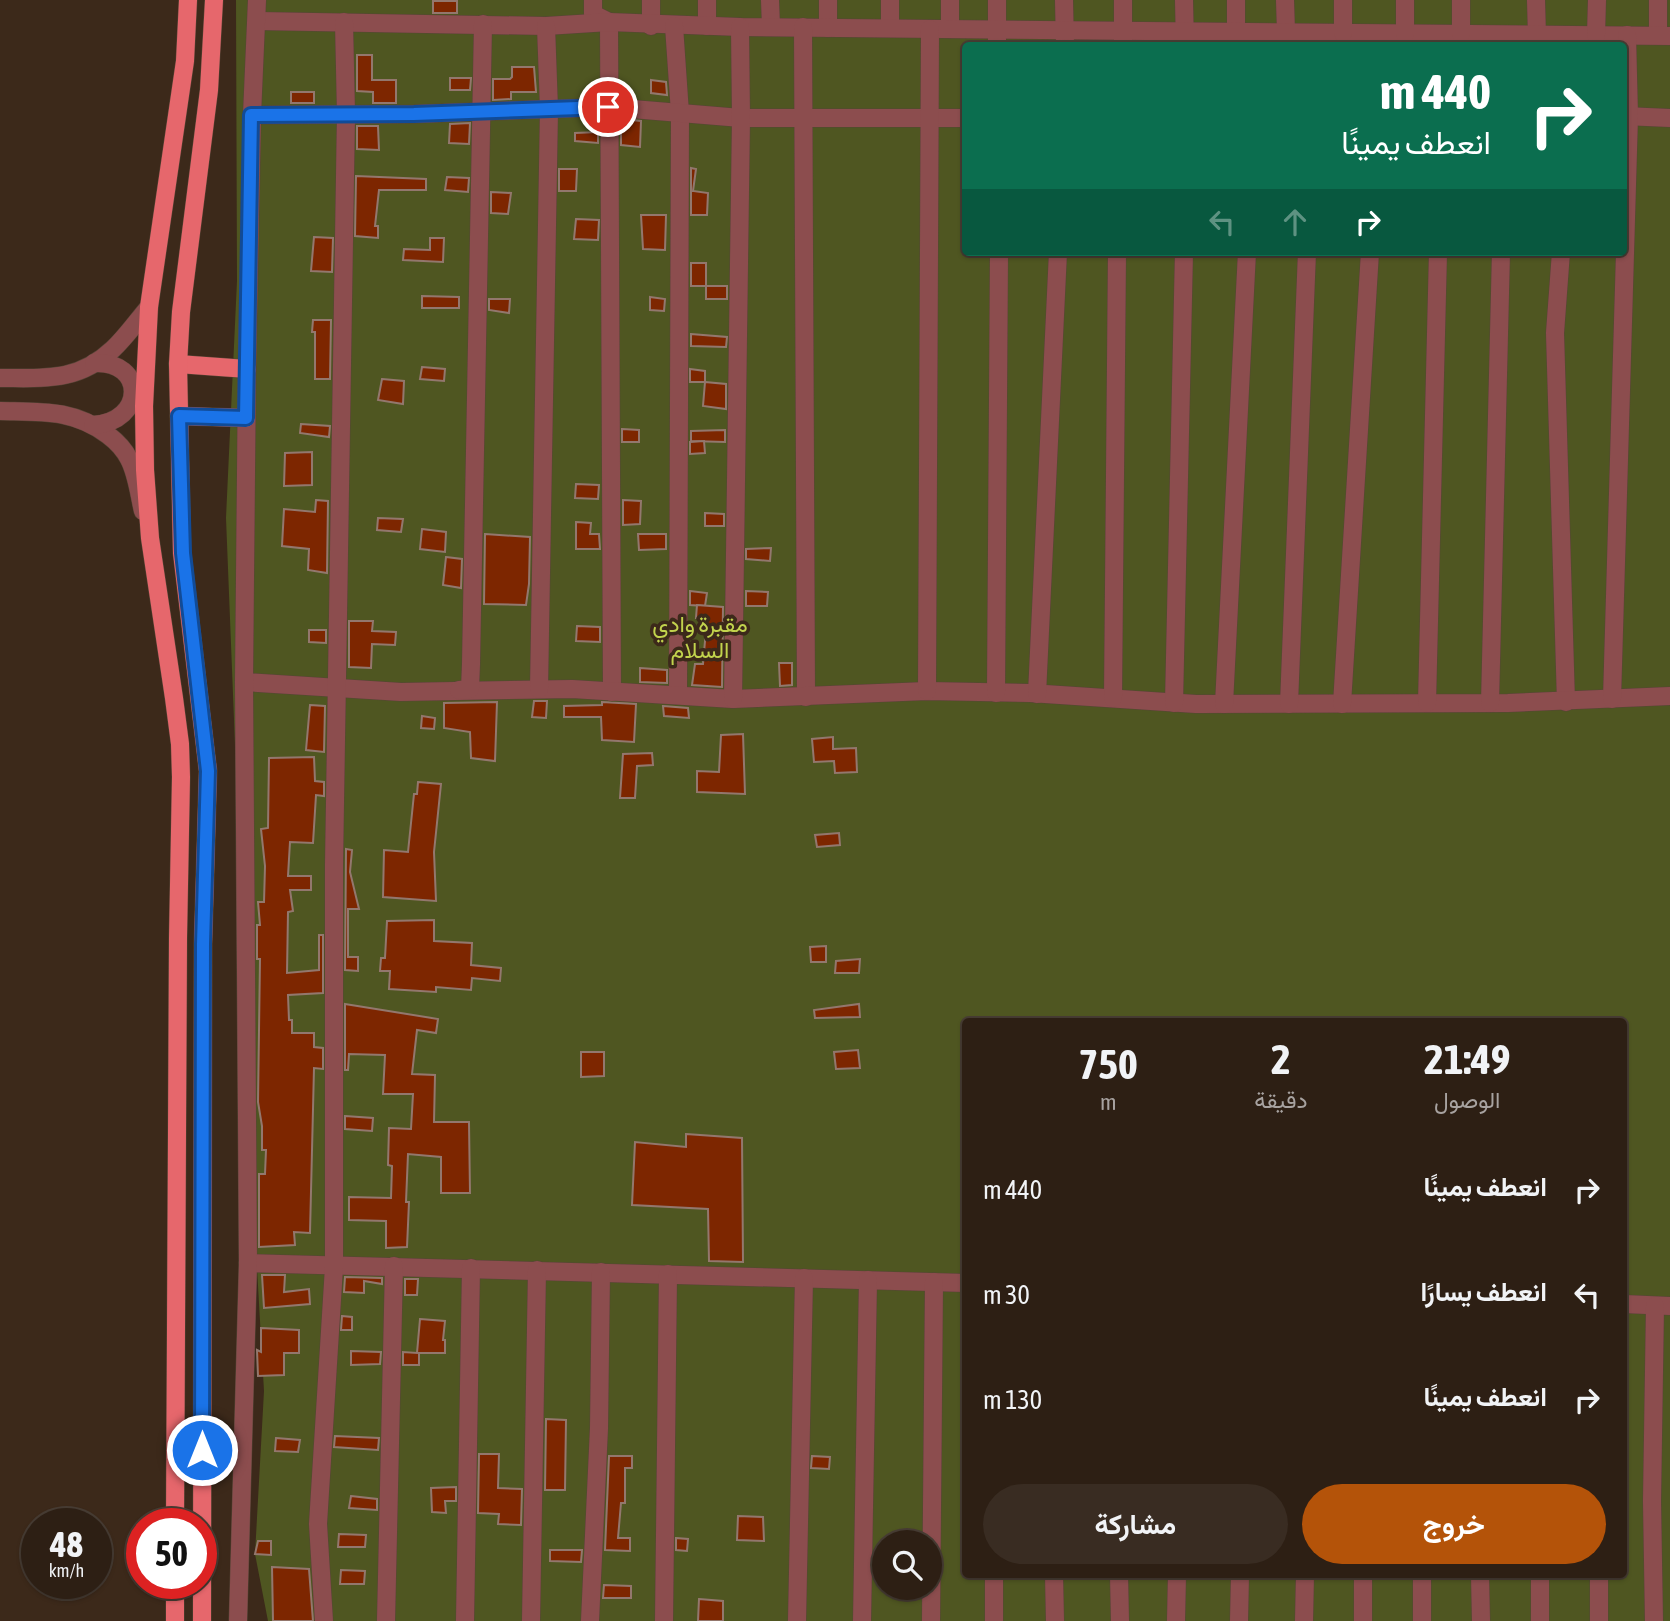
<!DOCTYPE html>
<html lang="ar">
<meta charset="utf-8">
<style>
body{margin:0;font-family:"Asap Condensed",Vazirmatn,sans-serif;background:#392c22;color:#f1f3f6;direction:rtl;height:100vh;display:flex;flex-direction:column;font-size:26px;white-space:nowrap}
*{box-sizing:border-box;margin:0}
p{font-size:23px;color:#a7a2a0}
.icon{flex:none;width:38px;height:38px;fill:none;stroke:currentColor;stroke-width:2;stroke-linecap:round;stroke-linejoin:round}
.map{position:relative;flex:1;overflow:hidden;direction:ltr}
.details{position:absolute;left:962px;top:1018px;width:665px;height:560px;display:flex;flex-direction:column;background:#2d1f14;border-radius:7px;box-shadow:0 2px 5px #0004,0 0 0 2px #483d34;direction:rtl}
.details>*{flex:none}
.hud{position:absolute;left:962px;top:42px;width:665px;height:214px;border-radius:7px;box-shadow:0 2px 5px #0004,0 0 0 2px #483d34;direction:rtl;background:#0b6e4f;color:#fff;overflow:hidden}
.fabs{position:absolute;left:872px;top:1530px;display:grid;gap:14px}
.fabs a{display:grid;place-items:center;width:70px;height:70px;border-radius:50%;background:#2d1f14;box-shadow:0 2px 5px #0004,0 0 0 2px #483d34;font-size:35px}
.speed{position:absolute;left:21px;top:1508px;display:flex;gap:14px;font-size:35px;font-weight:700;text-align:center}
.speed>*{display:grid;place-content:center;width:91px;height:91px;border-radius:50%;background:#2d1f14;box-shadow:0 2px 5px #0004,0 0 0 2px #483d34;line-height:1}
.speed small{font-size:18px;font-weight:400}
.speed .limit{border:10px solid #d22;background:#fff;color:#111}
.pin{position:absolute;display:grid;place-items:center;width:60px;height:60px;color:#fff;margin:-30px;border:4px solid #fff;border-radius:50%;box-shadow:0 2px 7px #0007}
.me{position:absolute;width:77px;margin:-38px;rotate:0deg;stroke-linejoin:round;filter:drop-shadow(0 0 5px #0008)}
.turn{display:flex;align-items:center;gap:24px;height:147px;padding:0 21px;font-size:32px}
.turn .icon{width:91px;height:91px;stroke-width:2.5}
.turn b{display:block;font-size:49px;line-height:60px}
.lanes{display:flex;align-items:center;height:66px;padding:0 21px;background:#0003;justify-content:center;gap:35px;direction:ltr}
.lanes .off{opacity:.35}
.eta{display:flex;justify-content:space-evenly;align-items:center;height:119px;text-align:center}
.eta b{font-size:42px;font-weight:700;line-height:49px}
.primary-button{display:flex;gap:14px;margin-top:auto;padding:14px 21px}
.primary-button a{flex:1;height:80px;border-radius:42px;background:#b45309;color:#fff;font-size:28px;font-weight:700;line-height:80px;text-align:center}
.primary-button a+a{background:#392c22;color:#f1f3f6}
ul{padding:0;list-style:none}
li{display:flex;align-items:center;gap:21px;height:105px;padding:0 21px}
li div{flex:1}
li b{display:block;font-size:26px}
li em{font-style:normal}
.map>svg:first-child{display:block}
.green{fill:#4f5621;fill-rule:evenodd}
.building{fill:#7d2600;stroke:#93776d;stroke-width:2}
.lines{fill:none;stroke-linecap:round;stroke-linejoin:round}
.minor-casing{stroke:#574537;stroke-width:19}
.major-casing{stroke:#574537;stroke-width:19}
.minor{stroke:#8c4d4e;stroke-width:18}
.major{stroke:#e6676c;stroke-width:18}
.route-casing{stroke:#114b97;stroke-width:18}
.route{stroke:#1a73e8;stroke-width:12}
.labels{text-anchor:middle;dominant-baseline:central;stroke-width:7;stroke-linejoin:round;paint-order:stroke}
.park-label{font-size:23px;fill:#c2d34d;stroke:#3c291a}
</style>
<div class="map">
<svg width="1670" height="1621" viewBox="0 0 1670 1621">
<rect width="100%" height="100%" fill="#3c291a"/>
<path class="green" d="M236 0H1670V1621H268L255 1554 264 1391 253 1198 226 518 237 281ZM966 46H1624V252H966ZM966 1022H1624V1575H966ZM884 1542H929V1587H884Z"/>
<g class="building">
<rect x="433" y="1" width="24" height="12"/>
<path d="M357 55H372V80H396V103H373V92L357 91Z"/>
<path d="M512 67H534L536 92H511V99L493 100V79H510L512 77Z"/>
<path d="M450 78H471L470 90H450Z"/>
<path d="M651 80 666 82 667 95 651 93Z"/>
<rect x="291" y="92" width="23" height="11"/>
<path d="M621 119 641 121 640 147 621 145Z"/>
<path d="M470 123 469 144 449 143 450 124Z"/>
<path d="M357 126H378L379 150 357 149Z"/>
<path d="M598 132V143L575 141V133Z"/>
<path d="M691 168 696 169 693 191 708 193 707 215H691Z"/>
<path d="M559 169H577L576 191H559Z"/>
<path d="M356 176 426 179V190H379L375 226H378V238L355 236Z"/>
<path d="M447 177 469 178 468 192 445 190Z"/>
<path d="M491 192 511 193 508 214 491 213Z"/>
<path d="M641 215H666L665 250 643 249Z"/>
<path d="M576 219 599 220 598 240 574 239Z"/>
<path d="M314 237 333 238 332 272 311 271Z"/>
<path d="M430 238H444L443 262 403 260 404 249 430 250Z"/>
<rect x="691" y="263" width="15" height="23"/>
<rect x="706" y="286" width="21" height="13"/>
<path d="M422 296 459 297V308H422Z"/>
<path d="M650 297 665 299 664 311 650 310Z"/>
<path d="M489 299H510L509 313 489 310Z"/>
<path d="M313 320H331L330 379H315V332H312Z"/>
<path d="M691 334 727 337 726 347 691 346Z"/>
<path d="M422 367 445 369 444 381 420 379Z"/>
<path d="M690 369 705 371V382H690Z"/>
<path d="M382 379 404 381 403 404 378 400Z"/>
<path d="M705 382 726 384V409L703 406Z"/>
<path d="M301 424 330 426 329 437 300 433Z"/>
<path d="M622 429 639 430V442H622Z"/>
<path d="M725 430V442L691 441V431Z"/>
<path d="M704 441 705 453 690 454V442Z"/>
<path d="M312 452V485L284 486 285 453Z"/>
<path d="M576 484 599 485 598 499 575 498Z"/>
<path d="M316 500 328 501 327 573 308 570 309 549 282 546 284 509 315 512Z"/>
<path d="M623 500 641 501 640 524 623 525Z"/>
<path d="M705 513 724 514V526H705Z"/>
<path d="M378 518 403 519 401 532 377 530Z"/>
<path d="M576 522 591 523 590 534H599L600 549H576Z"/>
<path d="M422 529 446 532 445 552 420 549Z"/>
<path d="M485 534 530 537 529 584 526 605 484 604Z"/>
<path d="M638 534H666V549L639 550Z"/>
<path d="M771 548 770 561 746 559V549Z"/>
<path d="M446 557 462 559 461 588 443 585Z"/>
<path d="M690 591 707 593 705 606 690 605Z"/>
<path d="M746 591 768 592 767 606H746Z"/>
<path d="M697 605 723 607 722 687 692 685 695 664H703L707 618H696Z"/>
<path d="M349 621H373L372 631 396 632 395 645 372 644 371 668 349 667Z"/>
<path d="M577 626 600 627V642L576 641Z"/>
<path d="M309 630H326V643L309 642Z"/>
<path d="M779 663H792V685L780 686Z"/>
<path d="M640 668 667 670V683L640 682Z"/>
<path d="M534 701H547L546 718 532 717Z"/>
<path d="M497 702 495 761 471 758 470 732 444 728V703Z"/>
<path d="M602 702 636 704 634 742 602 740 601 717H564V706L602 705Z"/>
<path d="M310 705 325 706 324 752 306 750Z"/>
<path d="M663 706 688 708 689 718 664 716Z"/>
<path d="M422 716 435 718 434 729 421 728Z"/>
<path d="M743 734 745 794 697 792V771L719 772 721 735Z"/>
<path d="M833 737V749L856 748 857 772 835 773 834 761 814 762 812 739Z"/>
<path d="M652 753 653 765 637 766 635 798H620L623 754Z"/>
<path d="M314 757 315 781 324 782V796L316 795 313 843 290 842 288 876H311V890H290L293 911 288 912 287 973 319 970V935H323V993L288 995 289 1020H292V1033H314V1047L323 1048V1069L314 1068 310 1233 294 1232 295 1245 259 1247V1174H265L266 1150H262V1126L258 1102 260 959H257V925H260L258 902H264L265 866 261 829 268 828 269 758Z"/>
<path d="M418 782 441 784 434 852 436 901 383 897 384 850 408 852 414 794H417Z"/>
<path d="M839 833 840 845 817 847 815 835Z"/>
<path d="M346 849 352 850 350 872 359 909H348V957H358V971L345 970Z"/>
<path d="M434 920V941L472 943 471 965 501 968 500 981 472 978 471 990 436 987V992L389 989 390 971H380L381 958H385L387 921Z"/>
<path d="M826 946V962H811L810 947Z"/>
<path d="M860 959 859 973H835L836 961Z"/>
<path d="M345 1004 438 1019 436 1033 417 1030 412 1074 435 1075 434 1122H469L470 1193H441V1157L408 1154 406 1202H409L407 1247 386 1248V1221L349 1220V1197L391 1198 392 1166 388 1165 389 1128 411 1129 413 1094H383L385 1055 349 1054 348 1070H345Z"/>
<path d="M859 1004 860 1017 815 1018 814 1010Z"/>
<path d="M858 1050 860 1068 836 1069 834 1052Z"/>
<path d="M581 1052H604V1076L581 1077Z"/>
<path d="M345 1116 373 1118 372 1131 345 1129Z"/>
<path d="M686 1134 742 1138 743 1262 709 1261 708 1209 632 1205 635 1142 686 1147Z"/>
<path d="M262 1275H285L284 1292 309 1289 310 1304 264 1308Z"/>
<path d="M345 1277 382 1278V1284L364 1281V1293L344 1292Z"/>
<path d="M405 1279H418L417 1295H405Z"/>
<path d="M342 1316 352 1317V1330H341Z"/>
<path d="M420 1319 445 1321 443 1340H445V1353H419V1365H403V1352L417 1353Z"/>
<path d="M261 1328 299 1330V1353H284V1375L258 1376 257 1350 261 1352Z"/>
<path d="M351 1351 381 1352 380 1364 351 1365Z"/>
<path d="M546 1419 566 1420 565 1490H545Z"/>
<path d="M335 1436 379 1438 378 1450 334 1447Z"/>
<path d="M276 1438 300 1440 298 1452 275 1451Z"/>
<path d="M479 1454H499L498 1488 522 1489 521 1525 498 1524 499 1514 478 1513Z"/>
<path d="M609 1456H632V1468H625V1503H621L618 1538H630V1551L605 1550Z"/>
<path d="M812 1456 830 1457 829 1469 811 1468Z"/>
<path d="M456 1487V1501H445L446 1513 432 1512 431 1488Z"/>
<path d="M351 1496 377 1499V1510L349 1508Z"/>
<path d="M738 1516 763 1517 764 1541 737 1540Z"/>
<path d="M339 1534 366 1535 365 1547H338Z"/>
<path d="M676 1538 688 1539 687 1551 676 1550Z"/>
<path d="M258 1541H271V1555L255 1554Z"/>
<path d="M550 1550H582L581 1562 550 1561Z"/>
<path d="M272 1567 309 1569 313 1621H273Z"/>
<path d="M341 1570 365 1571 364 1584H340Z"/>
<path d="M604 1585 631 1586V1598H603Z"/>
<path d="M699 1599 723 1601V1621H698Z"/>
</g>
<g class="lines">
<defs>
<g id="minor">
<path d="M593 0V14L609 22 612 692"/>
<path d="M651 0V26"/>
<path d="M707 0V26"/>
<path d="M770 0 771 27"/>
<path d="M828 0V28"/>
<path d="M890 0V28"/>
<path d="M950 0V29"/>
<path d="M997 0V46"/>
<path d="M1064 0 1065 46"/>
<path d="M1184 0 1185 46"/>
<path d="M1236 0V31"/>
<path d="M1285 0 1286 32"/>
<path d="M1536 0 1537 36"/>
<path d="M1658 0V35"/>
<path d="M257 21 546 26 609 22 740 27 1670 36"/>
<path d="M674 26 680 113 678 695"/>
<path d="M803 27 806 697"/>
<path d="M1343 33V0"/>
<path d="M1405 34V0"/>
<path d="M1461 34V0"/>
<path d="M1596 35 1597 0"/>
<path d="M1123 46V0"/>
<path d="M252 115 414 114 608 107 741 118H966"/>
<path d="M1624 116 1670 118"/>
<path d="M1561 252 1555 333 1566 702"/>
<path d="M0 378C45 378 78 382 113 349 126 337 137 321 149 307"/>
<path d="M0 411C41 412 73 409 108 435 116 441 124 449 129 459 137 474 139 494 143 511"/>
<path d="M93 425C146 422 146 360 94 363"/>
<path d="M244 682 401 692 572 689 733 699 927 691 1030 693 1196 704 1508 703 1670 696"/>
<path d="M539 689 549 109 546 26"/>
<path d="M459 690 470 689 471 664 483 24"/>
<path d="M927 691 930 29"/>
<path d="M996 693 999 252"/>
<path d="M1037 694 1058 252"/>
<path d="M1113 698 1117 252"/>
<path d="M733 699 741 118 740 27"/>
<path d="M1612 699 1629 116 1627 35"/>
<path d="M1174 703 1184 252"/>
<path d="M1427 703 1438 252"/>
<path d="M1490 703 1501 252"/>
<path d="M1224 704 1247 252"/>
<path d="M1289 704 1307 252"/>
<path d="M1342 704 1370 252"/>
<path d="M248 1263 966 1283"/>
<path d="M1624 1304 1670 1306"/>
<path d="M1054 1575 1055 1621"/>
<path d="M1119 1575 1120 1621"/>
<path d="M1480 1575 1481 1621"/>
<path d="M1540 1575V1621"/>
<path d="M1599 1575V1621"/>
<path d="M238 1621 248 1263 244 682 247 369 252 115 257 0"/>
<path d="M324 1621 318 1524 334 1267V865L346 114 344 22"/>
<path d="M386 1621 394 1266"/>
<path d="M465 1621 471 1268"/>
<path d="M531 1621 537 1270"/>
<path d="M590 1621 599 1428 601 1272"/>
<path d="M664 1621 668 1274"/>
<path d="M797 1621 804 1278"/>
<path d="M862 1621 868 1280"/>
<path d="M931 1621 934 1282"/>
<path d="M994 1621V1575"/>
<path d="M1176 1621 1177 1575"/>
<path d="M1239 1621 1240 1575"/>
<path d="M1304 1621 1305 1575"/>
<path d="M1363 1621V1575"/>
<path d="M1422 1621V1575"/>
<path d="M1654 1621 1652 1501 1655 1306"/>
</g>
<g id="major">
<path d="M178 364 247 369"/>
<path d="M179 416 246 418"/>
<path d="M175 1524 178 938 181 777 180 744 174 698 150 538 145 470 144 406 149 307 185 61 188 0"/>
<path d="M175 1621V1584"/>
<path d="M202 1621 203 944 208 771 182 553 178 364 181 312 209 90 214 0"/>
</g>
</defs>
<use href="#minor" class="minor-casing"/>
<use href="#major" class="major-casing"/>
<use href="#minor" class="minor"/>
<use href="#major" class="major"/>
</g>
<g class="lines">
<defs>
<path id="route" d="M202 1450 203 944 208 771 183 553 179 416 246 418 251 115 414 114 608 107"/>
</defs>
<use href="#route" class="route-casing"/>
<use href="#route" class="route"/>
</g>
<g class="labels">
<g class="park-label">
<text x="700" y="624">مقبرة وادي<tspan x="700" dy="26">السلام</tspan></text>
</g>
</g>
</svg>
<div class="fabs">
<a><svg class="icon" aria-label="search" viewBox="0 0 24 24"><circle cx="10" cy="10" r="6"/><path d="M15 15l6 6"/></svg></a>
</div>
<div class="speed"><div>48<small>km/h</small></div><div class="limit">50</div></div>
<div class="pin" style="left:608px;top:107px;background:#d93025"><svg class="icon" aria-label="arrive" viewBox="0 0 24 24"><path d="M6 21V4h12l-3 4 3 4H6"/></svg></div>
<svg class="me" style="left:202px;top:1450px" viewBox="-20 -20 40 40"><circle r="17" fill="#1a73e8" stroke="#fff" stroke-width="3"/><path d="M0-11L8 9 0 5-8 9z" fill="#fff"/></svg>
<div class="hud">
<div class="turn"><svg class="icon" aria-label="right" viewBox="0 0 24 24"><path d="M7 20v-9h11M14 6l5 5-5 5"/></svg><div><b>440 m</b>انعطف يمينًا</div></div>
<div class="lanes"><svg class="icon off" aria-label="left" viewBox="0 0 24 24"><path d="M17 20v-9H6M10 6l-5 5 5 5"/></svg><svg class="icon off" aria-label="ahead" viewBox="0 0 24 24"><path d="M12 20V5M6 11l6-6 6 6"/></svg><svg class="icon" aria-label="right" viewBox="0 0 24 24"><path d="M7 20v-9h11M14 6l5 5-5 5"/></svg></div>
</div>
<section class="details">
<div class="eta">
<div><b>21:49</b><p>الوصول</p></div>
<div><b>2</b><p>دقيقة</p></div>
<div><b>750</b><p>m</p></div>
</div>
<ul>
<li><svg class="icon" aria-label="right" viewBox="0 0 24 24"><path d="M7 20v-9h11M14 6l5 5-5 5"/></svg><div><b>انعطف يمينًا</b></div><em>440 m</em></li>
<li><svg class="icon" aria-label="left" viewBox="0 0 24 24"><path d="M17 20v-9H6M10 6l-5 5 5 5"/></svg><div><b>انعطف يسارًا</b></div><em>30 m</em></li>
<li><svg class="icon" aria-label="right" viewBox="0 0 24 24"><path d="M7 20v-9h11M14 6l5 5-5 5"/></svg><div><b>انعطف يمينًا</b></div><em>130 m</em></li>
</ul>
<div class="primary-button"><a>خروج</a><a>مشاركة</a></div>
</section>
</div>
